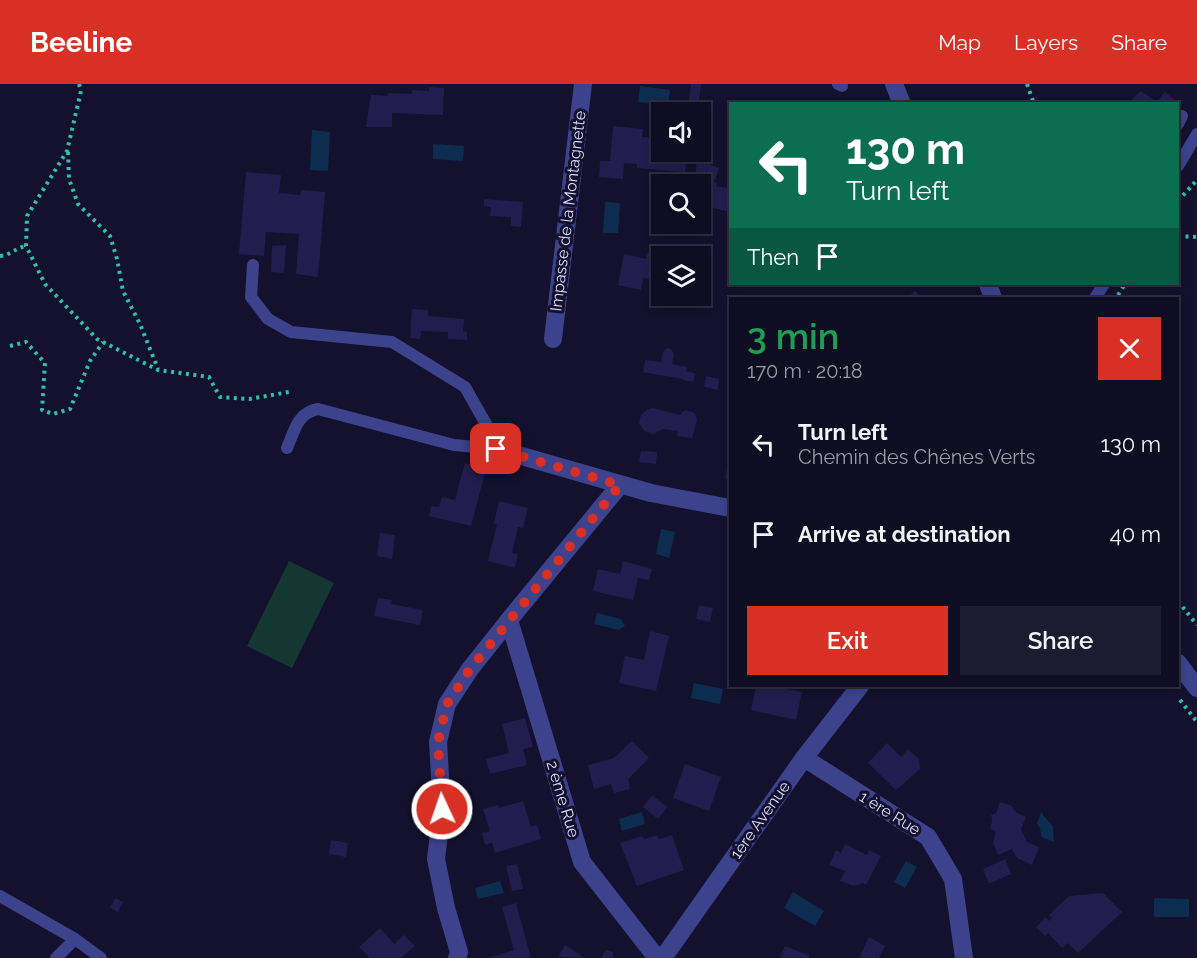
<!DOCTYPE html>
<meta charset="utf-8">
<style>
body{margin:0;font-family:Raleway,sans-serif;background:#1c1b2f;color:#f1f3f6;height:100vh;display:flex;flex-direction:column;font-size:22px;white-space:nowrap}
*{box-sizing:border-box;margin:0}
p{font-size:20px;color:#9b9ca5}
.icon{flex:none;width:33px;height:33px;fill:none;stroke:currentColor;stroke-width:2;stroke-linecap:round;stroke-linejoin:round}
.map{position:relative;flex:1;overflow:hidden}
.sheet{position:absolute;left:729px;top:213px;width:450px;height:390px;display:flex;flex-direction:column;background:#0e0d22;border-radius:0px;box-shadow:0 3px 9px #0003,0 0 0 2px #2e2d40}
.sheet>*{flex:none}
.guide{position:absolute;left:729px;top:18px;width:450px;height:183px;border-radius:0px;box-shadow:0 3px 9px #0003,0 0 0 2px #2e2d40;background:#0b6e4f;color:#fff;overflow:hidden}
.tools{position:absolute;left:651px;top:18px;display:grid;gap:12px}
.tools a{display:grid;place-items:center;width:60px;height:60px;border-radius:0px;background:#0e0d22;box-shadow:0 3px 9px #0003,0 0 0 2px #2e2d40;font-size:30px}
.pin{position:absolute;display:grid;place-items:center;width:51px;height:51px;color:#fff;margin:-26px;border-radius:12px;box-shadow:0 3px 9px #0006}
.me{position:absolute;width:66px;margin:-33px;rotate:357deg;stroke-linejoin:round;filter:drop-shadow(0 0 4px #0008)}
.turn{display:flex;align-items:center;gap:21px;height:126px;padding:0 18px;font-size:27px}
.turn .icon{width:78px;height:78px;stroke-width:2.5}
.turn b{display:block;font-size:42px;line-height:51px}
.then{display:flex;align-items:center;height:57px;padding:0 18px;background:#0003;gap:12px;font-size:22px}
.round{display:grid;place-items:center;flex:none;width:63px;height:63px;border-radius:0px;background:#1c1b2f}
.summary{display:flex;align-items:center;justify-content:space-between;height:102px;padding:0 18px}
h1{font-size:36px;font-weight:600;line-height:45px;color:#1e9e55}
.button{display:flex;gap:12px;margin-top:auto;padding:12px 18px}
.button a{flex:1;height:69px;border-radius:0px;background:#d93025;color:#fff;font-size:24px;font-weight:600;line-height:69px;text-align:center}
.button a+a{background:#1c1b2f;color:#f1f3f6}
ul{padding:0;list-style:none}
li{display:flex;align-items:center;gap:18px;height:90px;padding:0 18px}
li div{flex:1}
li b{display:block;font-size:22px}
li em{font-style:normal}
header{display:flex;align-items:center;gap:36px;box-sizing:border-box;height:84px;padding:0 30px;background:#d93025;color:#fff}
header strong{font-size:28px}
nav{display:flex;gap:33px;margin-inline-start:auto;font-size:21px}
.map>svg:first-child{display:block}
.green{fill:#143732}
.water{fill:#0d2d50}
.building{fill:#221d4e}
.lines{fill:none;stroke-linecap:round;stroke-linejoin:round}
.path{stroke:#30c0a7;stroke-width:4;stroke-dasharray:3 4.5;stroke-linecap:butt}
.lane{stroke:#3c428c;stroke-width:12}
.street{stroke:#3c428c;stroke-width:18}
.route{stroke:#d93025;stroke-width:10;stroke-dasharray:0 18}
.labels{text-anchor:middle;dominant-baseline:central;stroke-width:6;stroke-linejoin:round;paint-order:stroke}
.street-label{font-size:16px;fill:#ddf;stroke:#13112d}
</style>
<header>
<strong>Beeline</strong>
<nav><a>Map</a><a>Layers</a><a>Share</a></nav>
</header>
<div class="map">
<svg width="1197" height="874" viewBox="0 0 1197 874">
<rect width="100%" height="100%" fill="#13112d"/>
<path class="green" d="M289 477 334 499 292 584 247 562Z"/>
<g class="water">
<path d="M640 2 670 6 668 21 638 18Z"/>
<path d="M312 46 330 48 328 87 310 86Z"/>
<path d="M433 60 464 62 463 77 433 75Z"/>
<path d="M605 118 620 119 618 149H603Z"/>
<path d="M661 445 675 448 669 474 656 470Z"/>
<path d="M597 529 621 535 625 542 619 546 594 540Z"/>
<path d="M694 599 723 605 720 620 691 614Z"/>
<path d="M642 728 645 740 622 747 619 735Z"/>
<path d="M1041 728 1053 743 1054 758 1041 753 1040 744 1037 740Z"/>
<path d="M906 777 917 783 905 804 894 798Z"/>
<path d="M500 797 504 809 478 815 475 804Z"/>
<path d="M793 808 824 827 815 842 784 824Z"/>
<path d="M1154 814 1189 815V833H1154Z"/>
</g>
<g class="building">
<path d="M691 0H701L698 24 688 23Z"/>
<path d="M429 3 444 4 443 31 392 29V43H366L371 11 388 12V9L412 10V6L429 7Z"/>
<path d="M1141 7 1157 18 1165 8 1181 21 1178 26V20H1136L1132 15Z"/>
<path d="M613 42 643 45 642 53 662 54V68H677V74L686 75 685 88 637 84V80L624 79 623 95 599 93 600 77H610Z"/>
<path d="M697 76 719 84 714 98 717 99 716 102 730 105V128L701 121 700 99 695 98Z"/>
<path d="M246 88 281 91 279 109 300 111 301 106 325 108 318 193 296 190 299 150 266 148 264 172 239 170Z"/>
<path d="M484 115 523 118 521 143 511 142V133L490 132 491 123 484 122Z"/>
<path d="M286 161 284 189 271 188 272 162Z"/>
<path d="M647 169 662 171V197L643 194 641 206 618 201 624 170 646 175Z"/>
<path d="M915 207 923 214H907Z"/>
<path d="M412 225 428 226V232L464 235 463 247 467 248V256L448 255V248L421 247 420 255 410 254Z"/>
<path d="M667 264 671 265 674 270 672 280 687 283 686 287 695 289 693 298 683 296V295L643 288 645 276 661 278 663 268Z"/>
<path d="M706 292 719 295 718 306 704 303Z"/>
<path d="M653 324 680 331 685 326 695 329 697 336 692 354 677 352 678 347 663 345 653 350 644 347 639 339 641 331 648 325Z"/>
<path d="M641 367 657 368 656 380 639 378Z"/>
<path d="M729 373H730V396L725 395Z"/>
<path d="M465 379 486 385 471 442 429 432 431 422 439 423 442 413 455 416Z"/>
<path d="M499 417 528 424 523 444 518 443 512 469 518 470 515 484 488 477 497 440 494 439Z"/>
<path d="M380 449 395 451 392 475 377 472Z"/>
<path d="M623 477 652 485 649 496 638 494 633 516 593 507 598 485 620 490Z"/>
<path d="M378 514 392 516 391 520 423 526 420 541 374 532Z"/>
<path d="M699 521 713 524 710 538 696 535Z"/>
<path d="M650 547 669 552 656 607 619 599 625 572 644 576Z"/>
<path d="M756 602H772L802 608 796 636 751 626Z"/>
<path d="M525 634 533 663 523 665 527 681 490 690 486 675 509 669 502 640Z"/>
<path d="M632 657 649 674 628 695 630 705 614 709 611 700 594 705 588 681 614 674Z"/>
<path d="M887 659 901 673 908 665 919 675 920 685 896 706 868 679Z"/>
<path d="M685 680 721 693 709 727 673 714Z"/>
<path d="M652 711 667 723 658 735 643 723Z"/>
<path d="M523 717 531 743 537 741 541 755 495 769 492 759 485 761 482 749 490 747 483 725 498 721 499 724Z"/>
<path d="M1000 718 1012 722 1015 728 1026 733 1021 745 1027 758 1039 763 1032 781 1017 774 1012 765 998 771 993 759 996 747 990 745 992 737 991 731 996 729Z"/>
<path d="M657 751 659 755 672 751 684 786 637 802 620 759 642 752 645 755Z"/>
<path d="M331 756 348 759 346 773 329 770Z"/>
<path d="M845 760 867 771 869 766 881 772 866 801 863 799 854 802 840 797 845 787 829 781 836 766 841 769Z"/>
<path d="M1005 775 1011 790 989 800 983 785Z"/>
<path d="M517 780 523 805 512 807 506 782Z"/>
<path d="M1103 809 1122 828 1078 869 1068 859 1062 864 1048 849 1045 852 1036 843 1046 833 1049 837 1052 834 1049 831 1069 812Z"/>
<path d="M115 814 123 818 118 828 110 824Z"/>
<path d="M516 819 531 874H488L514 866 502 823Z"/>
<path d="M380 844 394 860 404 851 415 862 401 874H370L359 863Z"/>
<path d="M869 853 885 862 879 874H859Z"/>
<path d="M565 861 585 874 558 873Z"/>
<path d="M785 862 810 872 809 874H780Z"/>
<path d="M607 866 613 868 614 874H602L604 868Z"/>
</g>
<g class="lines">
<g class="path">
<path d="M79 0 81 7 67 67 27 132 26 162 45 200 97 255 158 286 209 293 220 313 249 315 289 308"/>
<path d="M1027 0 1034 20"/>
<path d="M68 68 69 95 78 120 110 152 117 175 123 207 140 240 158 285"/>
<path d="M1178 117 1197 96"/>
<path d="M1178 152 1197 153"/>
<path d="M0 172C11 171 15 164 26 162"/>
<path d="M1118 211 1125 200"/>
<path d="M10 262 26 258 45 279 42 326 53 330 70 325 90 277 103 258"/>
<path d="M1178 517 1197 541"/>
<path d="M1180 616 1197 638"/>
</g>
<g class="lane">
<path d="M838 0 842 2"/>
<path d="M1178 40 1182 32"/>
<path d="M1178 82 1197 50"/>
<path d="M253 181 251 213 268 235 291 248 392 258 465 303 486 340 497 365 454 361 318 325C297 329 295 346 287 364"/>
<path d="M1095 214 1104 200"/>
<path d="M0 812 75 855 101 874"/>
<path d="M56 874 75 855"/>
</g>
<g class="street">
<path d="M894 0 902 20"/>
<path d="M988 200 993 214"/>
<path d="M553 255 583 0"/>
<path d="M497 365 651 409 730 424"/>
<path d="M509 536 582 778 657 874"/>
<path d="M1178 579 1197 604"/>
<path d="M804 674 928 753 953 795 964 874"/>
<path d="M457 874 459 868 446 824 436 775 442 725 438 658 447 620 470 585 509 536 620 401"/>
<path d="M663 874 804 674 860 602"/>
</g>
</g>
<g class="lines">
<path class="route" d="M442 725 438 658 447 620 470 585 620 401 496 365"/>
</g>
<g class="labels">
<g class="street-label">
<text transform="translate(568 127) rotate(-83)">Impasse de la Montagnette</text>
<text transform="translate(563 715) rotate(73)">2 ème Rue</text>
<text transform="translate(890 729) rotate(32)">1 ère Rue</text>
<text transform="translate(760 736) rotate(-55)">1ère Avenue</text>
</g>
</g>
</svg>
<div class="tools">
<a><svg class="icon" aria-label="sound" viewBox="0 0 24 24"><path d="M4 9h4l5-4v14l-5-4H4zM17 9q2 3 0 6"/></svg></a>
<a><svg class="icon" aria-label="search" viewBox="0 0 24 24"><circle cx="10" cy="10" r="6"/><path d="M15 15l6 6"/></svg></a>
<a><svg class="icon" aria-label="layers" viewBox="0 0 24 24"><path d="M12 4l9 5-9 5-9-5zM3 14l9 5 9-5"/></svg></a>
</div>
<div class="pin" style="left:496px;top:365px;background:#d93025"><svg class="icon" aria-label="arrive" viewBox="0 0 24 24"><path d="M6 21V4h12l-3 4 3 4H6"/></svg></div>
<svg class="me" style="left:442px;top:725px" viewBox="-20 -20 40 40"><circle r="17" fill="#d93025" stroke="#fff" stroke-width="3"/><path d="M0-11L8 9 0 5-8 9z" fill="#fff"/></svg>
<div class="guide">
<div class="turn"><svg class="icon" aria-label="left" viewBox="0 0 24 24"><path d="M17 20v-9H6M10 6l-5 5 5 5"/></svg><div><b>130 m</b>Turn left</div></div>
<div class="then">Then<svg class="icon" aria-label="arrive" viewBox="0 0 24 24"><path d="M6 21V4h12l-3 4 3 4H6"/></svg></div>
</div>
<section class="sheet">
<div class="summary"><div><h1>3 min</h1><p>170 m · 20:18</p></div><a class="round" style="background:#d93025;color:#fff"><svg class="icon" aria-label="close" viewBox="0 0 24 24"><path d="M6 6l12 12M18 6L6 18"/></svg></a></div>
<ul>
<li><svg class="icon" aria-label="left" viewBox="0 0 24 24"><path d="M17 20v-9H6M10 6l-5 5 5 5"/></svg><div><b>Turn left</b><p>Chemin des Chênes Verts</p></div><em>130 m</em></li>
<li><svg class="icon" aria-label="arrive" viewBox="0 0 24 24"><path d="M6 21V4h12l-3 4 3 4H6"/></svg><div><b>Arrive at destination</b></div><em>40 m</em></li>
</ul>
<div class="button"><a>Exit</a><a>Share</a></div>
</section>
</div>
